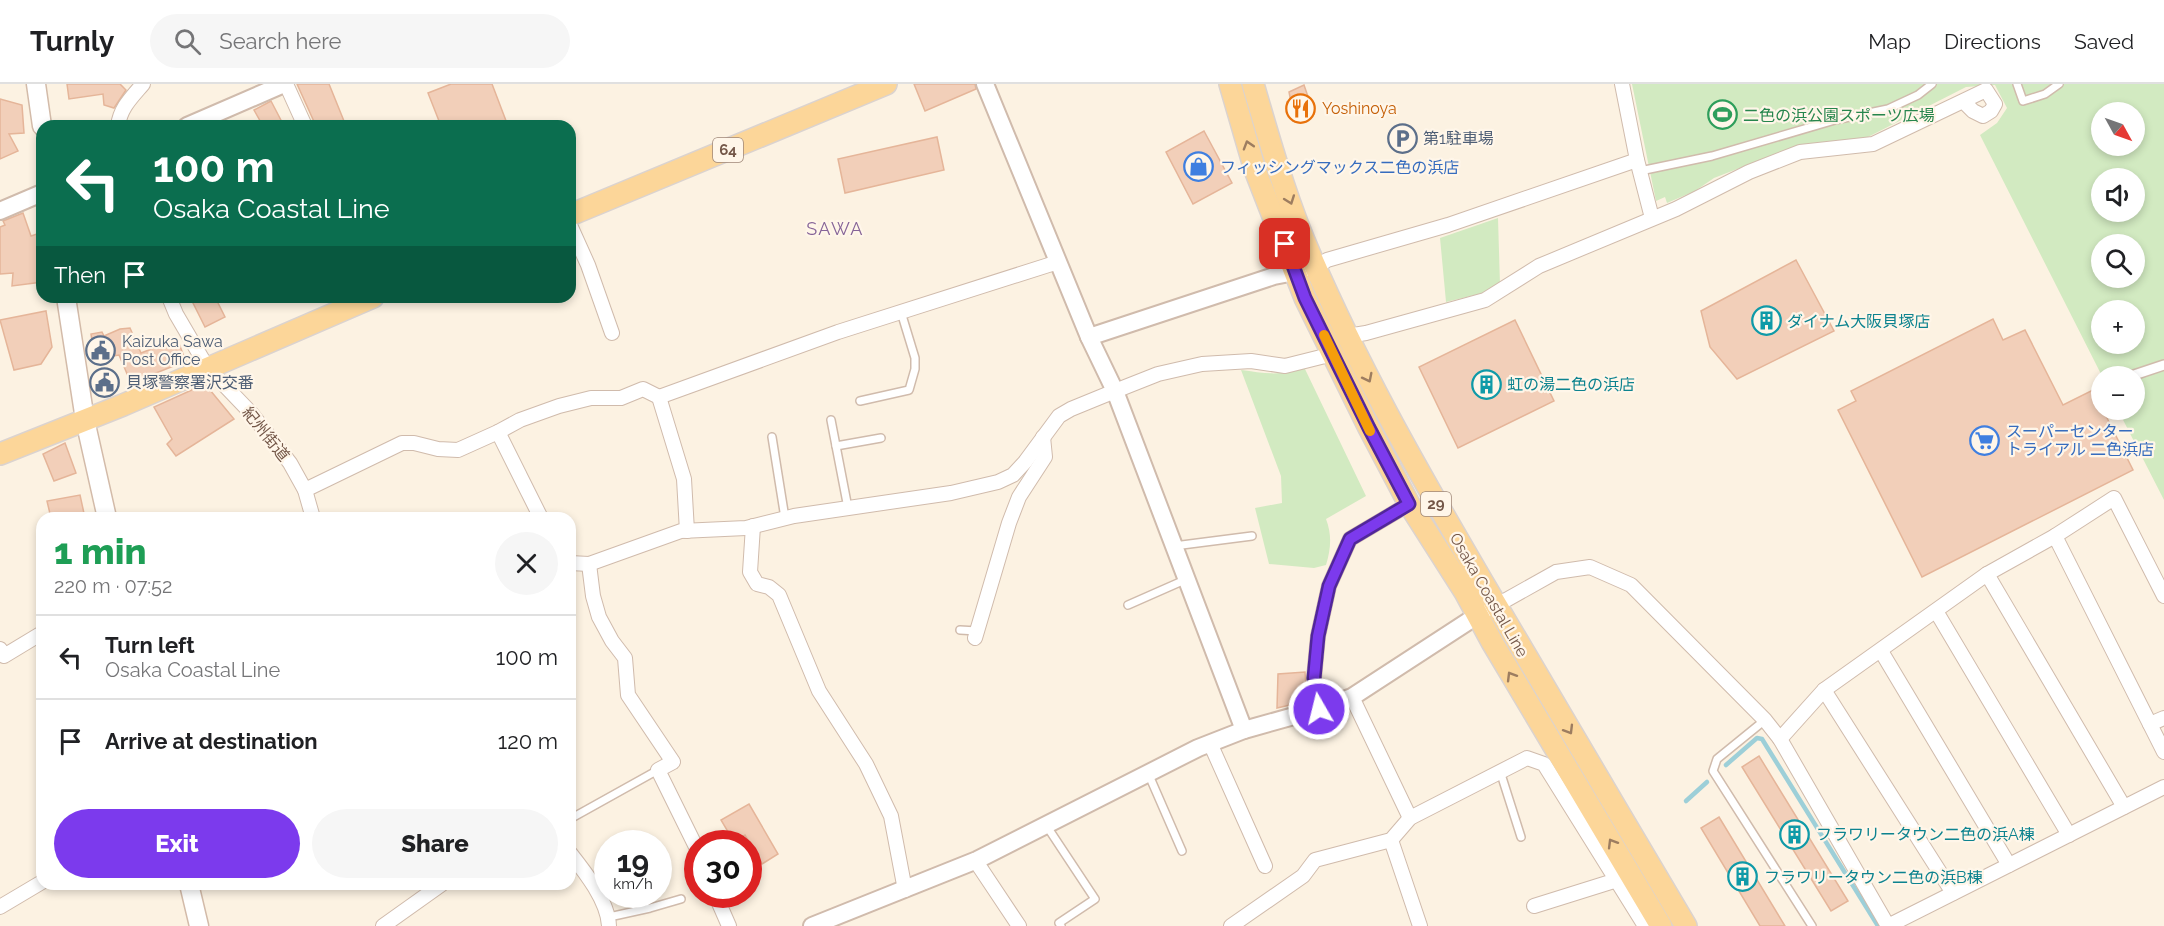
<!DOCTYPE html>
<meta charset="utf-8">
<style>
body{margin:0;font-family:Raleway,"Noto Sans JP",sans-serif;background:#f6f6f6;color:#202124;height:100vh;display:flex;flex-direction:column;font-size:22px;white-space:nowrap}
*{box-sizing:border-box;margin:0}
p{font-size:20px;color:#757577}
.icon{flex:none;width:33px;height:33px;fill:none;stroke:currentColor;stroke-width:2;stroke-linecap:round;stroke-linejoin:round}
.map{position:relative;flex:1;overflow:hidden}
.side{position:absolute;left:36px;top:428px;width:540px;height:378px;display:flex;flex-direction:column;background:#fff;border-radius:18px;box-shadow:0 3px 9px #0003}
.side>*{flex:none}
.hud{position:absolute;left:36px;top:36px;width:540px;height:183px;border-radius:18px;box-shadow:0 3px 9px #0003;background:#0b6e4f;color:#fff;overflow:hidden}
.needle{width:39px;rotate:130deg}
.buttons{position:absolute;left:2091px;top:18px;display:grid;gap:12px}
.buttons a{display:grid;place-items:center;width:54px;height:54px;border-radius:50%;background:#fff;box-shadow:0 3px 9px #0003;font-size:30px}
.speed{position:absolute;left:594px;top:746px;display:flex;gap:12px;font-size:30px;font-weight:700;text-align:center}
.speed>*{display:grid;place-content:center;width:78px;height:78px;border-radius:50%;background:#fff;box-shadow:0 3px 9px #0003;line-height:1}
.speed small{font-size:15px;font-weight:400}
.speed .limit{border:9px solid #d22;background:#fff;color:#111}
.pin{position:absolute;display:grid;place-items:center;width:51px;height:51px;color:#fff;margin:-26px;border-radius:12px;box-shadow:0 3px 9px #0006}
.me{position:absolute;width:66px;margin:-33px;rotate:352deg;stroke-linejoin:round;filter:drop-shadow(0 0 4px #0008)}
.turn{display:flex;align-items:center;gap:21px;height:126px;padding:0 18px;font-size:27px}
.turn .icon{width:78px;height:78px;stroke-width:2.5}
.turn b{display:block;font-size:42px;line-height:51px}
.then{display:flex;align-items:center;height:57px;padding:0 18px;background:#0003;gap:12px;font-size:22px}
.round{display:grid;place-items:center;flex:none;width:63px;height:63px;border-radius:32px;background:#f6f6f6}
.head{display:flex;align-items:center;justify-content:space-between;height:102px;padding:0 18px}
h1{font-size:36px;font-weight:800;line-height:45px;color:#1e9e55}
.action{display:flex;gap:12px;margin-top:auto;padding:12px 18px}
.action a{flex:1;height:69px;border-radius:36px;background:#7c3aed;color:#fff;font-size:24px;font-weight:800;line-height:69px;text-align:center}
.action a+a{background:#f6f6f6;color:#202124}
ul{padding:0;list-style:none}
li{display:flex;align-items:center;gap:18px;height:84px;padding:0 18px;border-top:2px solid #e0e0e0}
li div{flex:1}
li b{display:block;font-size:22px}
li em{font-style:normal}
header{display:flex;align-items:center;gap:36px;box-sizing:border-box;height:84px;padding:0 30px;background:#fff;border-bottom:2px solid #e0e0e0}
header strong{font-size:28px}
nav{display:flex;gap:33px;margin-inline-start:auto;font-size:21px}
.search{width:420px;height:54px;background:#f6f6f6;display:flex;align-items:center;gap:15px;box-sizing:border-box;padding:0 21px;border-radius:33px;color:#757577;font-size:22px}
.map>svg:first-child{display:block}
.green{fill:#d2eac1;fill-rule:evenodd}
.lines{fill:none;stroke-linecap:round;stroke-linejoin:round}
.stream{stroke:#9dcfd8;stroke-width:4.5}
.building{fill:#f2cfb9;stroke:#e5b599;stroke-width:1.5}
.service-casing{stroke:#d0bbac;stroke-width:10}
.pedestrian-casing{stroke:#d0bbac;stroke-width:12}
.minor-casing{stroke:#d0bbac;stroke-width:16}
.tertiary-casing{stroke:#d0bbac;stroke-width:20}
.secondary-casing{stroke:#d3bba9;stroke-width:21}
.primary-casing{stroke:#dbd3cf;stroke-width:24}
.service{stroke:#fff;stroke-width:7}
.pedestrian{stroke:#fff;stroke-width:9}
.minor{stroke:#fff;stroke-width:14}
.tertiary{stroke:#fff;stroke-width:16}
.secondary{stroke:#fff;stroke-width:18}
.primary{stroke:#fcd699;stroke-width:21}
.oneway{stroke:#9d7d60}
.route-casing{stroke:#51269a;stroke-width:15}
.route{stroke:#7c3aed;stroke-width:10}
.slow{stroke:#f59e0b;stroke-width:10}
.labels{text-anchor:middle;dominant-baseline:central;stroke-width:4.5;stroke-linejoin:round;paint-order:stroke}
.shield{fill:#fff6e9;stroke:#9e8778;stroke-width:1.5}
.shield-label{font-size:15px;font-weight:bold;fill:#745748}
.food-label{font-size:16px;fill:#c56008;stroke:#fff6e9;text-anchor:start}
.leisure-label{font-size:16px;fill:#27864d;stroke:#fff6e9;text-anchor:start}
.service-label{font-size:16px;fill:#4e5e75;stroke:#fff6e9;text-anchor:start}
.shop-label{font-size:16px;fill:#366cbe;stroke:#fff6e9;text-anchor:start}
.culture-label{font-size:16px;fill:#0d838f;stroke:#fff6e9;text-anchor:start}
.street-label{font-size:16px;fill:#745748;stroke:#fff6e9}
.neighbourhood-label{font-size:18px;letter-spacing:1.5px;fill:#866498;stroke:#fff6e9}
</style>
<header>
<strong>Turnly</strong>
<div class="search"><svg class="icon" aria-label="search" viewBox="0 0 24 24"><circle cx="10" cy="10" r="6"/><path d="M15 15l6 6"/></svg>Search here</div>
<nav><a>Map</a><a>Directions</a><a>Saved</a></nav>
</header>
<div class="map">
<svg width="2164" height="842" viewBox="0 0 2164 842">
<rect width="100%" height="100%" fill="#fcf2e2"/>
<g class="green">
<path d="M1632 0H2164V416L2118 326H2134V292H2102L1980 51 1997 39 2007 24 1995 1 1966 3 1866 54 1788 65 1714 94 1695 107 1667 119 1665 113 1656 117ZM2102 28H2134V62H2102ZM2102 94H2134V128H2102ZM2102 160H2134V194H2102ZM2102 226H2134V260H2102Z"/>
<path d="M1498 134 1500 201 1483 209 1446 218 1440 154Z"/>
<path d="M1304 283 1366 412 1326 435C1332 451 1331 464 1326 481L1314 484 1269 480 1255 424 1282 419 1281 392 1241 286C1264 289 1281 293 1304 283Z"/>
</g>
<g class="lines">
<g class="stream">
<path d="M1726 681 1757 654 1762 655 1878 842"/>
<path d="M1686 717 1707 698"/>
</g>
</g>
<g class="building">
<path d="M67 0H120L126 6 114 24 104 21 103 10 69 15Z"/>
<path d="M297 0H329L346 42H316Z"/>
<path d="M451 0H492L508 42H441L428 9Z"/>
<path d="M914 0H975L976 5 925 27Z"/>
<path d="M1304 1 1314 30 1293 37 1287 18H1291L1289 8Z"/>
<path d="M0 15 22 21 24 49 9 50 18 67 0 75Z"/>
<path d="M271 17 284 42H263L254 26Z"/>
<path d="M1204 47 1232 99 1193 120 1166 68Z"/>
<path d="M937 53 944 86 845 109 838 75Z"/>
<path d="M23 129 31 152 37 150 42 198 12 202 13 189 0 190V143L5 141 3 137Z"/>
<path d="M1796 176 1834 247 1737 295 1710 263 1701 227Z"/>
<path d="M190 213H215L225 233 205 243Z"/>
<path d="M46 227 52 263 41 280 14 286 0 236Z"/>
<path d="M1993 235 2003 256 2025 246 2063 321 2093 306 2133 386 1922 493 1838 326 1856 317 1851 307Z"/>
<path d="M1515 236 1554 317 1458 364 1419 283Z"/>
<path d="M130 244 141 269 177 255 186 277 131 299 119 271 95 275 91 250 102 248 104 252 120 245Z"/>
<path d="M205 300 234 335 176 372 167 360 172 355 154 323Z"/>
<path d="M65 359 76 389 54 397 43 370Z"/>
<path d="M80 411 85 434H51L47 417Z"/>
<path d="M1305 588 1307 617 1277 624 1278 590Z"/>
<path d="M1759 672 1848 817 1831 827 1742 683Z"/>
<path d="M749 720 778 770 762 780 745 751 734 758 721 736Z"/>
<path d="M1719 733 1785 842H1760L1701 744Z"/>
</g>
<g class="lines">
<defs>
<g id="service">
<path d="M2017 0 2023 17 2045 10 2059 0"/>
<path d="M1640 87 1712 72 1835 36 1888 25 1918 11 1932 0"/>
<path d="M860 317 909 306 915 285V274L901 228"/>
<path d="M831 336 848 424"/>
<path d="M772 353 785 434"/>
<path d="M836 362 881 354"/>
<path d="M1174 462 1252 452"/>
<path d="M1128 521 1187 495"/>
<path d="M960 546 977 547"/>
<path d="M1765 636 1717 675 1713 687 1812 842"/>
<path d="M1500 687 1521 753"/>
<path d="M1148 689 1182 767"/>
<path d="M570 735 658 686"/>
<path d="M1046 741 1095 815 1059 839 1061 842"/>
<path d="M609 833 650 824 681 815"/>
</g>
<path id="pedestrian" d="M2131 292 2164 281"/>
<g id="minor">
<path d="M286 0 305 42"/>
<path d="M118 42C120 24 132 13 143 0"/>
<path d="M1637 76 1652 134"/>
<path d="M570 141 588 181 612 249"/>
<path d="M1308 185 1317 183 1327 176 1448 141 1637 76 1622 0"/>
<path d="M169 213 176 230 207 283 251 329 290 379 305 406 313 434"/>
<path d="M1347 252 1366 249 1485 216 1539 182 1676 125 1749 88 1800 68 1873 60 1986 6 1995 20 1991 27 1983 32 1973 27 1963 17"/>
<path d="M498 348 541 434"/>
<path d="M305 406 402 359H414L438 365 458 366 498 348 520 336 559 322 591 314H621L643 305 659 313"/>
<path d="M753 442 750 488 757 500 769 503 779 511 819 607 866 680 891 732 905 806"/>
<path d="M687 447 684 395 659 313 838 248 1058 178"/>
<path d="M2055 452 2114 414 2164 512"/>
<path d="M570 479 589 480 681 447 746 444 794 432 951 409 998 398 1013 391 1025 378 1059 332 1071 325 1115 307 1158 290 1202 280 1251 277 1285 282 1333 270"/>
<path d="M589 480 593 512 599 533 612 557 625 574 628 611 673 678 658 686 698 767"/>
<path d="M1987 490 2124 723"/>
<path d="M1490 525 1556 488 1590 483 1631 501 1765 636 1780 655 1888 842 2164 703"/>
<path d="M1936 527 2069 751"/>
<path d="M975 554 1009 439 1019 413 1045 373 1043 353"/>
<path d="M0 565 4 572 42 549"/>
<path d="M1881 567 2009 781"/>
<path d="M1824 606 1953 809"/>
<path d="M1352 613 1410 734"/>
<path d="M1319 625 1314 594 1318 552 1329 502 1350 455 1409 420"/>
<path d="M2150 640 2164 634"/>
<path d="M1780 655 1824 606 1987 490 2055 452 2164 668"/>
<path d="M1210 659 1265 782"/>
<path d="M1391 756 1420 842"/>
<path d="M570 769C585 788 608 817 609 842"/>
<path d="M975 776 1019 842"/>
<path d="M715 810 729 842"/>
<path d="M1534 822 1617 796"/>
<path d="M0 823 42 798"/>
<path d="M383 842 442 800"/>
<path d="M1231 842 1303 792 1315 776 1391 756 1410 734 1527 674 1544 680 1645 842"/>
</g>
<g id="tertiary">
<path d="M985 0 1089 253 1115 307 1244 646"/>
<path d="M187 42 284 0"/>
<path d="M0 127 42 109"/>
<path d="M1089 253 1274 192 1295 188"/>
<path d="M812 842 977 776 1198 664 1244 646 1319 625 1352 613 1478 531"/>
</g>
<g id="secondary">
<path d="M36 0 42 42"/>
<path d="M66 213 85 336 107 434"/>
<path d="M189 800 199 842"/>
</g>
<g id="primary">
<path d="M1230 0 1255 86 1305 214 1369 344 1409 420 1465 508 1492 558 1661 842"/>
<path d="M1253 0C1268 52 1283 104 1303 154 1353 274 1417 386 1482 497 1549 612 1618 727 1686 842"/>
<path d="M570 131 886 0"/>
<path d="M0 370 123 321 373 213"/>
</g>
</defs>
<use href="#service" class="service-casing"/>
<use href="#pedestrian" class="pedestrian-casing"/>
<use href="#minor" class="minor-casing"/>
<use href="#tertiary" class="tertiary-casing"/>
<use href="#secondary" class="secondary-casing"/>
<use href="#primary" class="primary-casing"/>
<use href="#service" class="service"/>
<use href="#pedestrian" class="pedestrian"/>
<use href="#minor" class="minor"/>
<use href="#tertiary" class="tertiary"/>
<use href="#secondary" class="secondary"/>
<use href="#primary" class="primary"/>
</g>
<defs><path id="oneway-chevron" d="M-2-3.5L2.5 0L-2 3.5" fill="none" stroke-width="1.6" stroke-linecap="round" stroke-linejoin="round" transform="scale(1.5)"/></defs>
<g class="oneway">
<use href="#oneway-chevron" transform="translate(1248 61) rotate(-107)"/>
<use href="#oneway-chevron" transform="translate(1290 116) rotate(70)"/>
<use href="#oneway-chevron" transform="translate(1368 294) rotate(63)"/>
<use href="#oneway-chevron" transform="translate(1511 592) rotate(-121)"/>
<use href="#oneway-chevron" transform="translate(1569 646) rotate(59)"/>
<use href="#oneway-chevron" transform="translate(1612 759) rotate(-121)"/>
</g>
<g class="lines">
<defs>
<path id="route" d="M1285 160 1305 214 1369 344 1409 420 1350 455 1329 502 1318 552 1314 594 1319 625"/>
</defs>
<use href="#route" class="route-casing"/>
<use href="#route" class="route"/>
<path class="slow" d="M1324 251 1370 347"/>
</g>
<defs>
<symbol id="restaurant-ring" viewBox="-11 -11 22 22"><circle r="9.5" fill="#fff6e9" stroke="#e8710a" stroke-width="1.5"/><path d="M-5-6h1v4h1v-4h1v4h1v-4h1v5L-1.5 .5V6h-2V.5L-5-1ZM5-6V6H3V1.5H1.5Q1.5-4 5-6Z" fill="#e8710a"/></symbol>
<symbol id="stadium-ring" viewBox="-11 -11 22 22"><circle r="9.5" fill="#fff6e9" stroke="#2e9e5b" stroke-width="1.5"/><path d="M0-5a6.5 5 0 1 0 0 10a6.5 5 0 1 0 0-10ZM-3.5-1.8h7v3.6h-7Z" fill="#2e9e5b"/></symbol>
<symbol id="parking-ring" viewBox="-11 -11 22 22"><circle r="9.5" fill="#fff6e9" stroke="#5c6f8a" stroke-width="1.5"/><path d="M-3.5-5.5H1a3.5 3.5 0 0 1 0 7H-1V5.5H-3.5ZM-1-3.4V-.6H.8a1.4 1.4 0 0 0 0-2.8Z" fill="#5c6f8a"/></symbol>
<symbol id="shop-ring" viewBox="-11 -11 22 22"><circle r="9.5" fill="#fff6e9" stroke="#3f7fe0" stroke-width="1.5"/><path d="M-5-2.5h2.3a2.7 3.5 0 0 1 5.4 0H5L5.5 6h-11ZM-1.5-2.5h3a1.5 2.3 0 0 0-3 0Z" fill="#3f7fe0"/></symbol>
<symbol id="building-ring" viewBox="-11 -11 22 22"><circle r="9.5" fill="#fff6e9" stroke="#0f9aa8" stroke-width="1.5"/><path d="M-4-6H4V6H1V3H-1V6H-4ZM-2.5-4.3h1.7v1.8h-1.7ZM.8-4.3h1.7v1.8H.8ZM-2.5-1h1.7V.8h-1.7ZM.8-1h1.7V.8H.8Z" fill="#0f9aa8"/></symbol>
<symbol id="civic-ring" viewBox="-11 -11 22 22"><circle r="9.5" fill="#fff6e9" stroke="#5c6f8a" stroke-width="1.5"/><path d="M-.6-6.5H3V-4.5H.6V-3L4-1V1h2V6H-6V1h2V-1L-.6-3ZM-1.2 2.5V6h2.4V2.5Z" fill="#5c6f8a"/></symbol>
<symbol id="supermarket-ring" viewBox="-11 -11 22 22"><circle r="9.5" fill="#fff6e9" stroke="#3f7fe0" stroke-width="1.5"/><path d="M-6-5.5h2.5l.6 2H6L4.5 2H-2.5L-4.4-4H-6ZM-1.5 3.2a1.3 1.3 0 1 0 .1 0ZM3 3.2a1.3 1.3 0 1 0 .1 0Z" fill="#3f7fe0"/></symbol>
</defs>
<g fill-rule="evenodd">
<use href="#restaurant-ring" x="1284" y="8" width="33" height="33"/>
<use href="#stadium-ring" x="1706" y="14" width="33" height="33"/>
<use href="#parking-ring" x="1386" y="38" width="33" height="33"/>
<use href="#shop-ring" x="1182" y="66" width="33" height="33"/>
<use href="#building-ring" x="1750" y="220" width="33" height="33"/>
<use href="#civic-ring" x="84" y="250" width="33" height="33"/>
<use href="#civic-ring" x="88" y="282" width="33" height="33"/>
<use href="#building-ring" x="1470" y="284" width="33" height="33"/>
<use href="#supermarket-ring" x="1968" y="340" width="33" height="33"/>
<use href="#building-ring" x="1778" y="734" width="33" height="33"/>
<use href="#building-ring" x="1726" y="776" width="33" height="33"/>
</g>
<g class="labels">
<g class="shield">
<rect x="713" y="54" width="30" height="24" rx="4.5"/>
<rect x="1421" y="408" width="30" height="24" rx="4.5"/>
</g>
<g class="shield-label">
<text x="728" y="66">64</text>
<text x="1436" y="420">29</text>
</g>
<g class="food-label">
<text x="1322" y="24">Yoshinoya</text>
</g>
<g class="leisure-label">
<text x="1743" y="31">二色の浜公園スポーツ広場</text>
</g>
<g class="service-label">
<text x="1423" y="54">第1駐車場</text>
<text x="122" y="257">Kaizuka Sawa<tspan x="122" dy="18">Post Office</tspan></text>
<text x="126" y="298">貝塚警察署沢交番</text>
</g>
<g class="shop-label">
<text x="1220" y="83">フィッシングマックス二色の浜店</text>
<text x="2006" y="347">スーパーセンター<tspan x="2006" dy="18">トライアル 二色浜店</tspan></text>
</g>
<g class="culture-label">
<text x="1787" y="237">ダイナム大阪貝塚店</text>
<text x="1507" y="300">虹の湯二色の浜店</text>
<text x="1816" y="750">フラワリータウン二色の浜A棟</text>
<text x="1764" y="793">フラワリータウン二色の浜B棟</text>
</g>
<g class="street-label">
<text transform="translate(266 350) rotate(51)">紀州街道</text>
<text transform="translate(1489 511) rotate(60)">Osaka Coastal Line</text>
</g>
<g class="neighbourhood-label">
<text x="835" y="144">SAWA</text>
</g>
</g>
</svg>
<div class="buttons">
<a><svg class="needle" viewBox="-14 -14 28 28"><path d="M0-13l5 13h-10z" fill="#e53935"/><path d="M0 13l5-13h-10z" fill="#757577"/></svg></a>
<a><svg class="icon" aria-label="sound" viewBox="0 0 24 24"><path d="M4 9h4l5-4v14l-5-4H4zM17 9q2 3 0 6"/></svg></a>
<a><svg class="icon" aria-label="search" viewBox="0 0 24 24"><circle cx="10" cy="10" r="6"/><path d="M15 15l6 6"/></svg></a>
<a>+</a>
<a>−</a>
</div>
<div class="speed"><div>19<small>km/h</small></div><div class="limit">30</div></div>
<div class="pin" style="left:1285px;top:160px;background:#d93025"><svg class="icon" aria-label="arrive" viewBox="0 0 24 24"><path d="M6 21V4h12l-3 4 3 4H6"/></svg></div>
<svg class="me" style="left:1319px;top:625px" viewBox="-20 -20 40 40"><circle r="17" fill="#7c3aed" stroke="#fff" stroke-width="3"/><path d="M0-11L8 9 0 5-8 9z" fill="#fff"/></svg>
<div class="hud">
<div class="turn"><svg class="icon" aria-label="left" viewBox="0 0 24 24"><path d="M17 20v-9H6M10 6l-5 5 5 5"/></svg><div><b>100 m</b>Osaka Coastal Line</div></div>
<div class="then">Then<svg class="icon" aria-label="arrive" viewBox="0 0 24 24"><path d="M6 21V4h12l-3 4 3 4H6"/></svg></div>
</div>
<section class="side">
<div class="head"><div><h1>1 min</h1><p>220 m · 07:52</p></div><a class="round"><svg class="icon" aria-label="close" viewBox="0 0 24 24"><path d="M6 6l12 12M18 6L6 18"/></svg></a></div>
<ul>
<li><svg class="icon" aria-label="left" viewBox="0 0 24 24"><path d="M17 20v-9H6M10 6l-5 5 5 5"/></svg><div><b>Turn left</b><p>Osaka Coastal Line</p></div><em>100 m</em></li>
<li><svg class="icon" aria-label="arrive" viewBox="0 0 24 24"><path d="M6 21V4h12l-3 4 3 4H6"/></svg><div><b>Arrive at destination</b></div><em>120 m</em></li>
</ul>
<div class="action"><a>Exit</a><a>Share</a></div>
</section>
</div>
